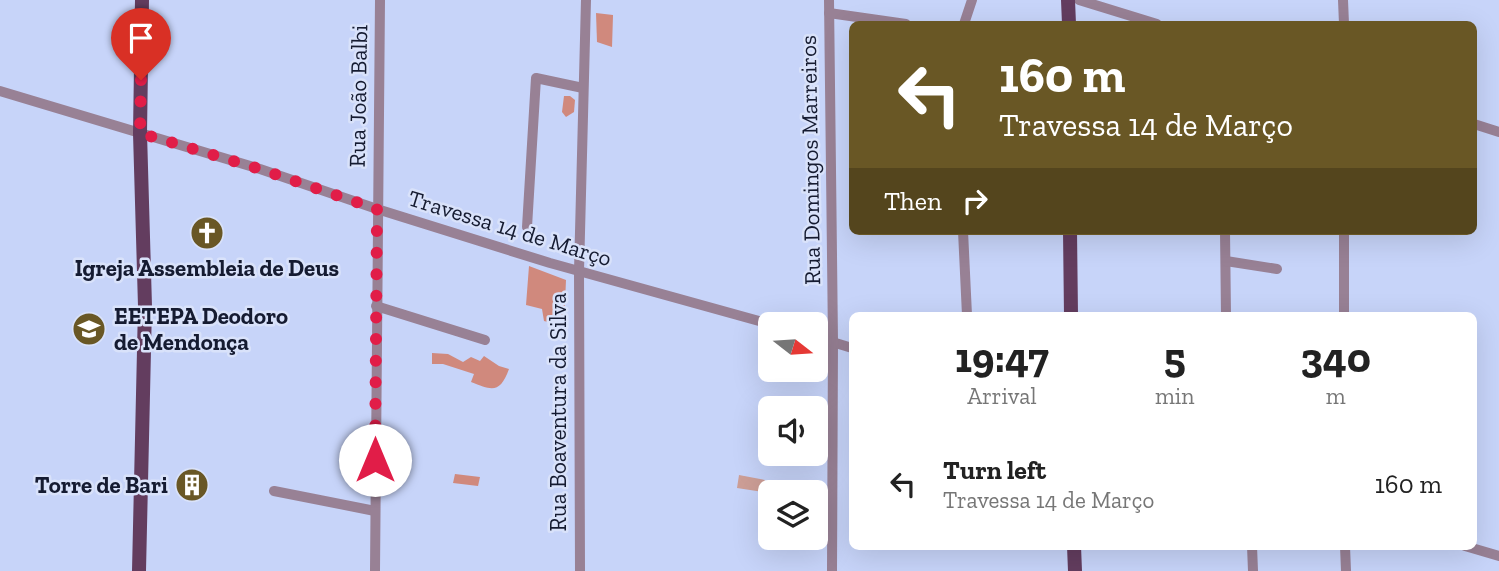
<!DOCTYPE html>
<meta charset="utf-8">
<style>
body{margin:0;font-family:"Zilla Slab",serif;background:#f6f6f6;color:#222;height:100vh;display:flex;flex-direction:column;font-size:26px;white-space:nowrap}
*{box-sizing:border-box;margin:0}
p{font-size:23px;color:#767676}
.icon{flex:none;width:38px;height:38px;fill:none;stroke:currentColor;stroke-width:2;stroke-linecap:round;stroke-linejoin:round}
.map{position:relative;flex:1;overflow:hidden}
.panel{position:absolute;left:849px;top:312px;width:628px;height:238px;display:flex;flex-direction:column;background:#fff;border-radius:10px;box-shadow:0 7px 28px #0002}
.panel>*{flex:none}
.banner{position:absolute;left:849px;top:21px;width:628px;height:214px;border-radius:10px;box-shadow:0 7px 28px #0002;background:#695725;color:#fff;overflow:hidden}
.needle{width:46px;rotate:107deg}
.fabs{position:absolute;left:758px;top:312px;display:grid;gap:14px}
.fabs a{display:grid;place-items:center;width:70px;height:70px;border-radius:10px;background:#fff;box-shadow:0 7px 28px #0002;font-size:35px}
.pin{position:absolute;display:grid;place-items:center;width:60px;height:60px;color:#fff;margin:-72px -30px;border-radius:50% 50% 50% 0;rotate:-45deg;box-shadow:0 0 7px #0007}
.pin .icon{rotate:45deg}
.me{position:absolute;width:77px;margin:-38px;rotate:0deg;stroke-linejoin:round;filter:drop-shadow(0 0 5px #0008)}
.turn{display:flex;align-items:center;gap:24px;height:147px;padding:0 35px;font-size:32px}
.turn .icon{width:91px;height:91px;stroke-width:2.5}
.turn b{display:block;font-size:49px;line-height:60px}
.then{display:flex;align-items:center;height:66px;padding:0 35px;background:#0003;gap:14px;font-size:26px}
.eta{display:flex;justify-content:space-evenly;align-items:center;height:119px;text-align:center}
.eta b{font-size:42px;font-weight:700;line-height:49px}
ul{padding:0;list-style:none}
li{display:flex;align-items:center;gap:21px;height:105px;padding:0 35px}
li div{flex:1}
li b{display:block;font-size:26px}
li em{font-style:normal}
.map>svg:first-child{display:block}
.green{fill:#cc9e96}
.forest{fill:#d0897d}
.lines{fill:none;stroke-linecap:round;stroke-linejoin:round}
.minor{stroke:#988195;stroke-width:10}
.major{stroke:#633d5f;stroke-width:14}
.route{stroke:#e11d48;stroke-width:12;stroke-dasharray:0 21.6}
.labels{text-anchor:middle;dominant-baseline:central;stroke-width:5;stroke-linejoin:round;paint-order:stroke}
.street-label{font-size:23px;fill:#151b31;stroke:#d9e2fa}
.poi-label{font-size:23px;font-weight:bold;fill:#151b31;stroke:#d9e2fa}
</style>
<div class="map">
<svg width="1499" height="571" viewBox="0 0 1499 571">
<rect width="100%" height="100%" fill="#c7d4f9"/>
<path class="green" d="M739 475 765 480 763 492 737 488Z"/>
<g class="forest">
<path d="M596 13 613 15 612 47 597 42Z"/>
<path d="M564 96H570L575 100 574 112 566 117 562 112Z"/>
<path d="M529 266 566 280 564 326 544 321 542 309 526 305Z"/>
<path d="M432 353 448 354 463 362 471 357 480 361 484 356 499 366 509 369C500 393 493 391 471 382L474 374 443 364H432Z"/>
<path d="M455 474 480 477 478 486 453 483Z"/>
</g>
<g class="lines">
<g class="minor">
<path d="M829 0 833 341 832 571"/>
<path d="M1079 0 1157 24"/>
<path d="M1343 0 1344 24"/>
<path d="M829 13 906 24"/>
<path d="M964 24 972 0"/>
<path d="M0 91 260 169 377 209 550 263 770 324"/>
<path d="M1474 124 1499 132"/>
<path d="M527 227 536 78 583 88"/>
<path d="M963 231 967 315"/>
<path d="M1225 231 1226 315"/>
<path d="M1226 261 1277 269"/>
<path d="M376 306 485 340"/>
<path d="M1344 315V231"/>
<path d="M816 337 852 348"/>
<path d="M274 491 375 511"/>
<path d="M1252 546 1253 571"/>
<path d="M1345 546 1346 571"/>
<path d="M1465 546 1499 556"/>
<path d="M375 571 380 0"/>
<path d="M580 571 579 271 586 0"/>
</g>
<g class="major">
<path d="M1068 0 1069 24"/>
<path d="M1070 231 1071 315"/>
<path d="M1074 546 1075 571"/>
<path d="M139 571 145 306 140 133 142 0"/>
</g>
</g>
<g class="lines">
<path class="route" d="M141 80 140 133 260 169 377 209 375 460"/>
</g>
<defs>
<symbol id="church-disc" viewBox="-11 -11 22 22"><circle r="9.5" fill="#695725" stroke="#d9e2fa"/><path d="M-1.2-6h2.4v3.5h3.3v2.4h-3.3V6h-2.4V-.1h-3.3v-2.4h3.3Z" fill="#fff"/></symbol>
<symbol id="university-disc" viewBox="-11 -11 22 22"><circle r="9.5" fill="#695725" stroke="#d9e2fa"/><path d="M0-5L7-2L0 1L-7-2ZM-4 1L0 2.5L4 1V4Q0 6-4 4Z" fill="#fff"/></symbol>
<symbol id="building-disc" viewBox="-11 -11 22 22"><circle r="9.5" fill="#695725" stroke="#d9e2fa"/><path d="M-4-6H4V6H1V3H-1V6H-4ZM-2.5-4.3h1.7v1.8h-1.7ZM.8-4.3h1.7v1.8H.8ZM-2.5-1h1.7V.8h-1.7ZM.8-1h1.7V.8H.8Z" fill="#fff"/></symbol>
</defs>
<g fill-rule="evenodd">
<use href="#church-disc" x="188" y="214" width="38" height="38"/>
<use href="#university-disc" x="70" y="310" width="38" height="38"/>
<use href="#building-disc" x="173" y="466" width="38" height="38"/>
</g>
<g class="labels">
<g class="street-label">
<text transform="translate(358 96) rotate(-89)">Rua João Balbi</text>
<text transform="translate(810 160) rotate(-91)">Rua Domingos Marreiros</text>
<text transform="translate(510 228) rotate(17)">Travessa 14 de Março</text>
<text transform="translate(558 412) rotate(-90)">Rua Boaventura da Silva</text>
</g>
<g class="poi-label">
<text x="207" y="268">Igreja Assembleia de Deus</text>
<text x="114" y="316" text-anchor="start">EETEPA Deodoro<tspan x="114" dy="26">de Mendonça</tspan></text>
<text x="168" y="485" text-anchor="end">Torre de Bari</text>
</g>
</g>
</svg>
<div class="fabs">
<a><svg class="needle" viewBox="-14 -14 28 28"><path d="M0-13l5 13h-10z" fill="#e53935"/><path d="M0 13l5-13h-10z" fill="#767676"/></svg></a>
<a><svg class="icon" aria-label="sound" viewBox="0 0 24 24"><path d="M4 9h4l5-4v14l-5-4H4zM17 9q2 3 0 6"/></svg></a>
<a><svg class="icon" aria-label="layers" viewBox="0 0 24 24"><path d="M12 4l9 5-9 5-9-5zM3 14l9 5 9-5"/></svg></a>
</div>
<div class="pin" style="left:141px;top:80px;background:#d93025"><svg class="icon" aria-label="arrive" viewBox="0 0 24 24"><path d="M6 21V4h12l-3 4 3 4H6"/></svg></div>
<svg class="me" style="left:375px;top:460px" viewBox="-20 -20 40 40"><circle r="19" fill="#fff"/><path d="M0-13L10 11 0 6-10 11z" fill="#e11d48"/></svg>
<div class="banner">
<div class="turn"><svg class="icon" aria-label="left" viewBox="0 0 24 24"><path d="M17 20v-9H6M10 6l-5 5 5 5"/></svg><div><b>160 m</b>Travessa 14 de Março</div></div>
<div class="then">Then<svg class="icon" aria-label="right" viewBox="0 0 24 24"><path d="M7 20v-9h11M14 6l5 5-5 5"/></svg></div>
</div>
<section class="panel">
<div class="eta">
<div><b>19:47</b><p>Arrival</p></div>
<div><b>5</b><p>min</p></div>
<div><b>340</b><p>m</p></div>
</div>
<ul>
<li><svg class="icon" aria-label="left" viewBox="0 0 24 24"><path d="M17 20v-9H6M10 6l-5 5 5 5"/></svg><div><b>Turn left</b><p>Travessa 14 de Março</p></div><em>160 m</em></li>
</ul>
</section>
</div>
